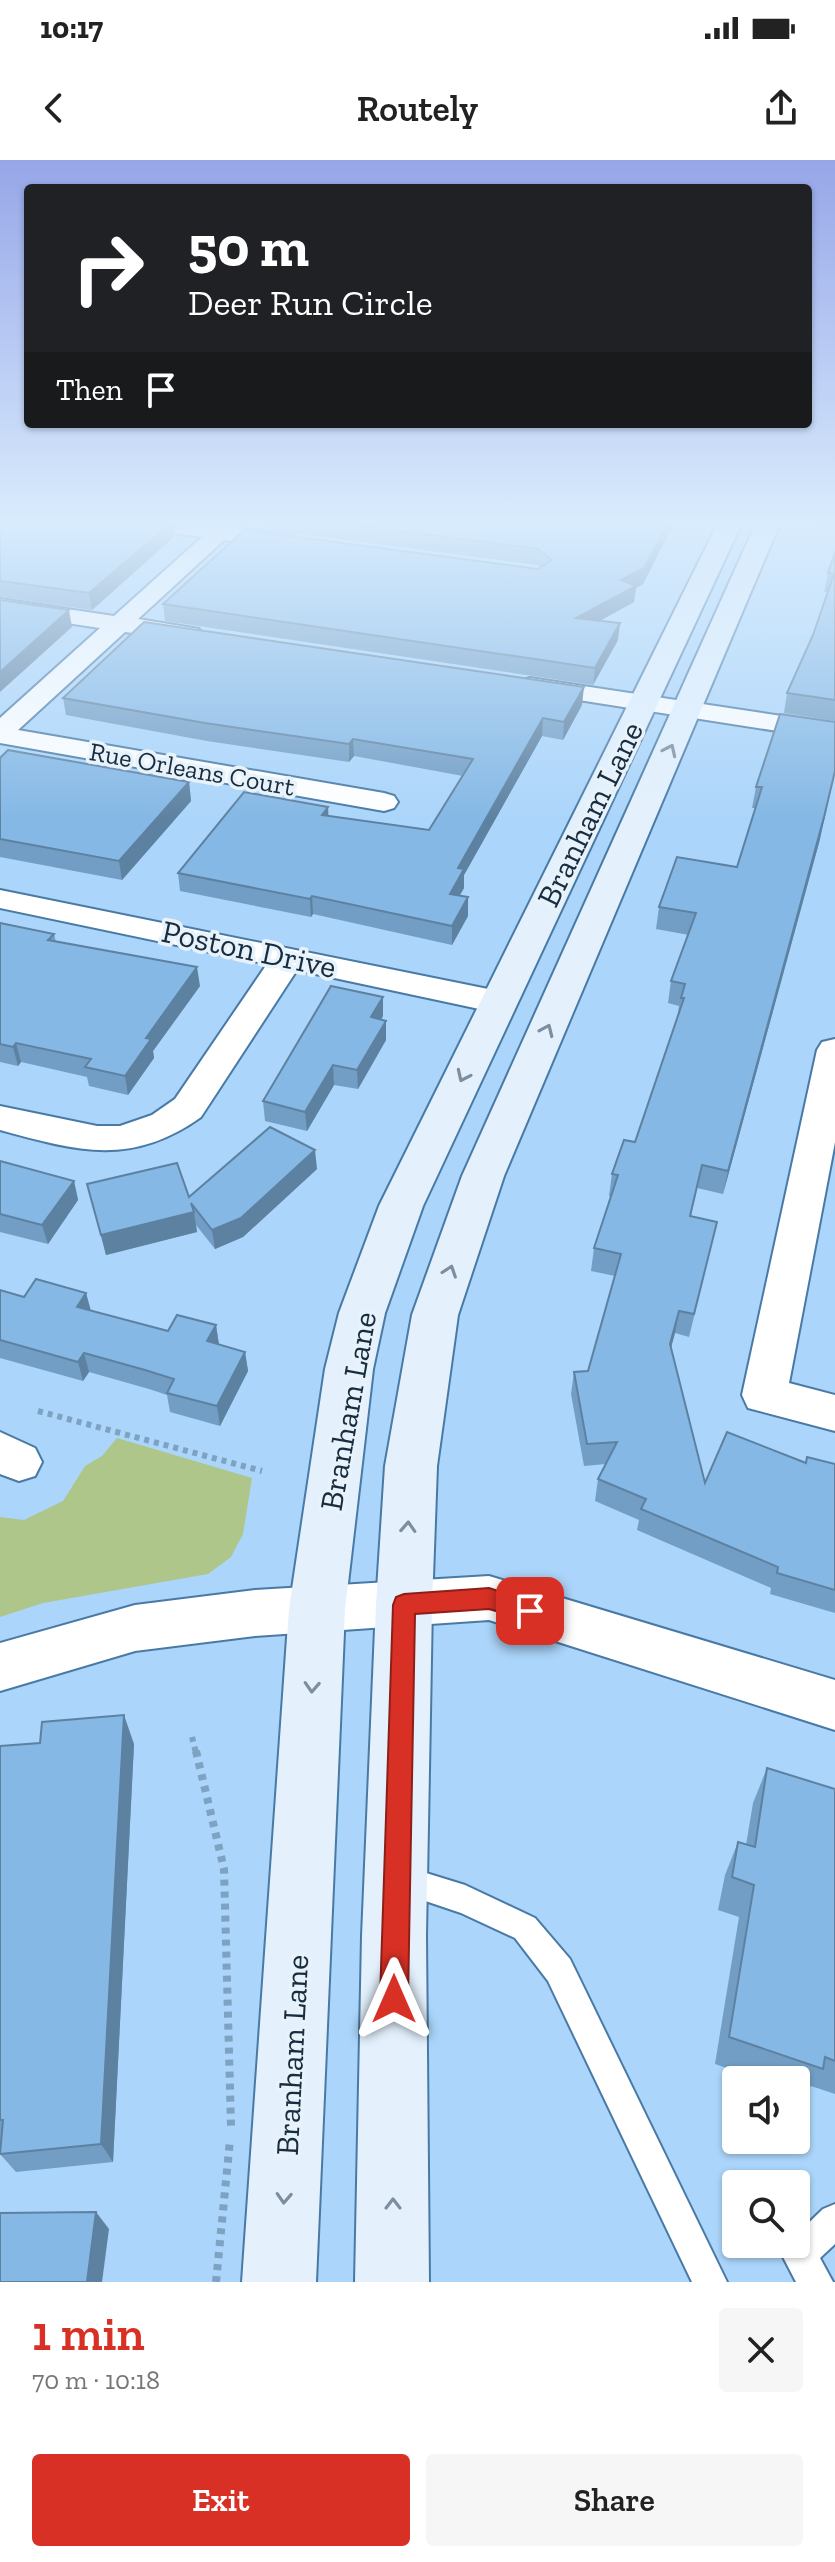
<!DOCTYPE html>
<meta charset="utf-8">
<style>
body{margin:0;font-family:"Zilla Slab",serif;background:#f6f6f6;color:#222;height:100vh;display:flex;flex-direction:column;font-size:30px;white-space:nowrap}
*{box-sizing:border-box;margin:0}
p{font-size:26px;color:#767676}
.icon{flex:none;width:44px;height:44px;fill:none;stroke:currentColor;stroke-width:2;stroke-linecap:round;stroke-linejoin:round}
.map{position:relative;height:2122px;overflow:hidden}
.panel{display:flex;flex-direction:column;background:#fff;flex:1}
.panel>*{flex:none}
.hud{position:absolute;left:24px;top:24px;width:788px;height:244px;border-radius:8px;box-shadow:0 2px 6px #0004;background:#202124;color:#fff;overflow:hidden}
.buttons{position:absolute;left:722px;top:1906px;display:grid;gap:16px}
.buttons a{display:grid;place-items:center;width:88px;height:88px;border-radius:8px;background:#fff;box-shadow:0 2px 6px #0004;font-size:40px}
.pin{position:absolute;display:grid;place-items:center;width:68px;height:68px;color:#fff;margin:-34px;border-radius:16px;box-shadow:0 4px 12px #0006}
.me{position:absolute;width:88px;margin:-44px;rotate:0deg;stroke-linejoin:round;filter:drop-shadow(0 0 6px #0008)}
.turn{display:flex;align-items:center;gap:28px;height:168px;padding:0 32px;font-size:36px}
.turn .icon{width:104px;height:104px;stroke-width:2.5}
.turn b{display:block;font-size:56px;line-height:68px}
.then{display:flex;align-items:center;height:76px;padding:0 32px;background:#0003;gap:16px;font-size:30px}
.round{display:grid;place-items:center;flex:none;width:84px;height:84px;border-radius:8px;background:#f6f6f6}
.summary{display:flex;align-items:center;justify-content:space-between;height:136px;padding:0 32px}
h1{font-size:48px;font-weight:600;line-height:60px;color:#d93025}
.button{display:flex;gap:16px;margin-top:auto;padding:16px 32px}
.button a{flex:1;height:92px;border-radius:8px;background:#d93025;color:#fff;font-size:32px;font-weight:600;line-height:92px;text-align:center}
.button a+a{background:#f6f6f6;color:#222}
.status{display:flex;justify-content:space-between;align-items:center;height:56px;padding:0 40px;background:#fff;direction:ltr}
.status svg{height:22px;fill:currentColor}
header{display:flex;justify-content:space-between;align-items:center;height:104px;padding:0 32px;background:#fff;font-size:36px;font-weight:600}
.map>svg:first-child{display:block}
.green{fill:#aec689}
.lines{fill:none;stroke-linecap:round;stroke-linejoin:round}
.lane-casing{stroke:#497aa5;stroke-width:4}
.street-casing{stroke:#497aa5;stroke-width:4}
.secondary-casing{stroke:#497aa5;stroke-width:4}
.path-far1{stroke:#7ea2c1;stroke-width:6;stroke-dasharray:5 5;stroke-linecap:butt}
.path{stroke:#7ea2c1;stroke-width:8;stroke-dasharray:6 6;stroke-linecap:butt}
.lane{fill:#fff;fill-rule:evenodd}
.street{fill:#fff;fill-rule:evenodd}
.secondary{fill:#e4f1fd;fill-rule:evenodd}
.wall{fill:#729ec5}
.shaded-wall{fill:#5d81a0}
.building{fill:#85b8e5;stroke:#5d81a0;stroke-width:2}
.oneway{stroke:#7e8e9e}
.route{fill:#d93025;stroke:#8d1f18;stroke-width:2}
.labels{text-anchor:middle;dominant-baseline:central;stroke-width:7;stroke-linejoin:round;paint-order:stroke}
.far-street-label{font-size:26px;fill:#172c3e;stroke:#e7f2fb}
.street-label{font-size:32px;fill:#172c3e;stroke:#e7f2fb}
</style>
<div class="status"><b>10:17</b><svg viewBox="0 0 49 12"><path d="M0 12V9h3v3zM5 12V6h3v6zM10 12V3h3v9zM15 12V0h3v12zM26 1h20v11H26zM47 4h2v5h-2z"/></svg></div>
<header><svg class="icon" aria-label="back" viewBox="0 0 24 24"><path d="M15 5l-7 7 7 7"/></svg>Routely<svg class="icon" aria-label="share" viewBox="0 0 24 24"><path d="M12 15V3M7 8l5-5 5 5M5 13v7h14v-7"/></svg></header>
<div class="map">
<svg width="835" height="2122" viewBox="0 0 835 2122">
<rect width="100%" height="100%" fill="#abd5fa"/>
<path class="green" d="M117 1278 252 1318 243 1374 231 1397 208 1414 43 1443 0 1457V1357L24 1360 63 1341 85 1306 102 1296Z"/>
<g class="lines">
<defs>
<g id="lane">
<path d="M400 1705 465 1725 535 1758 570 1799 727 2122H692L548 1821 515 1778 461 1753 390 1729 386 1719 390 1709Z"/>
<path d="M835 2044V2084L820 2098 833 2122H796L782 2095 787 2084H796V2075L823 2049Z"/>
</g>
<g id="street">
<path d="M137 363H241L237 368 291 375 302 382 291 389 224 380 138 459 199 469 202 474 199 479 190 481 125 472 18 570 384 633 394 636 398 642 394 648 384 651 0 583V558L100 468 0 453V439L114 456 202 377 148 369Z"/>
<path d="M530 518 835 564V580L521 531 517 526 521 521Z"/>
<path d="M0 730 498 831 510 835 515 842 510 849 498 853 297 810 201 957C131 1007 77 991 0 970V946L97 966H120L152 955 175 939 267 804 0 748Z"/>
<path d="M835 879V982L789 1223 835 1235V1271L748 1248 742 1235 817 890 822 882Z"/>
<path d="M0 1272 35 1288 42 1302 35 1316 19 1321 0 1314Z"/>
<path d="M489 1416 835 1520V1570L489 1460 255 1476 135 1491 0 1531V1483L135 1445 255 1430Z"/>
</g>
<g id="secondary">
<path d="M718 363H742L423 1046 385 1153 373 1209 345 1449 316 2122H242L289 1449 325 1209 339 1153 379 1046Z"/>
<path d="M756 363H780L504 1016 458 1155 437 1306 432 1445 426 1776 429 2122H355L362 1776 376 1445 385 1306 412 1155 462 1016Z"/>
</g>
</defs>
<use href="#lane" class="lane-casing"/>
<use href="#street" class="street-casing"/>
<use href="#secondary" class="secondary-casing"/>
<g class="path-far1">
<path d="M38 1251 262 1311"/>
<path d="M192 1577 196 1593"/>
</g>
<g class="path">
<path d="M196 1591 224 1709 231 1966"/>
<path d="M216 2122 230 1980"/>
</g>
<use href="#lane" class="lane"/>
<use href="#street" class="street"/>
<use href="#secondary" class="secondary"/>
</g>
<g class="wall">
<path d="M0 363H174L175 376 92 450 0 437Z"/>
<path d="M263 363H674L643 424 636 428 634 442 600 461 618 480 593 525 165 461 163 444 538 409 540 407 537 405 264 369Z"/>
<path d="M816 363H835V370L815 368Z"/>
<path d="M835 392V561L784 553 787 533 813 475 828 432H824L828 413Z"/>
<path d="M63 538 582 545 563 580 542 576 464 715V728L459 736 468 737V756L452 785 313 754 311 757 180 731 178 713 328 647V656L429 670 463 616 354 596 349 602 207 581 66 555Z"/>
<path d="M780 554 820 679 723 1034 697 1028 691 1056 712 1084 689 1177 675 1173 671 1187 705 1323 805 1303 807 1297 835 1304V1453L770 1434 771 1428 637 1370 639 1360 595 1341 598 1319 606 1304 584 1306 571 1234 574 1212 588 1211 615 1116 591 1111 594 1088 611 1037 609 1036 612 1014 635 982 677 859 679 846 668 843 671 821 689 775 656 769 659 747 737 707 755 648H752L756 627Z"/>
<path d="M0 598 189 622 191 641 122 720 0 697Z"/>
<path d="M0 763 54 774 56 782 200 826 153 891 154 898 128 935 89 926 87 917 21 902 18 906 0 902Z"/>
<path d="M383 856 381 860 386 861V880L358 929 334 925 307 971 265 961 263 941Z"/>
<path d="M0 1001 74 1021 78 1040 48 1084 0 1072Z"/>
<path d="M317 1009 243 1077 215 1089 196 1065 197 1072 106 1095 87 1024 189 1037Z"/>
<path d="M0 1130 24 1137 86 1133 91 1151 168 1171 216 1165 219 1185 245 1192 248 1211 220 1266 170 1252 167 1235 149 1229 89 1212 83 1221 0 1198Z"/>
<path d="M134 1584 113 2002 16 2012 0 1994V1586Z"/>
<path d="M767 1608 835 1629V1934L811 1926 804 1935 796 1932V1920H761L715 1904 739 1757 718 1750 725 1715 738 1682 746 1685 753 1643Z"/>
</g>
<g class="shaded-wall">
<path d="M171 363H174L175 376 92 450 89 433Z"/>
<path d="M668 363H674L643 424 636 428 634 442 575 474 576 458 621 420Z"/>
<path d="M69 450 72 467 0 532V512Z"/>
<path d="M620 463 618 480 593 525 595 508Z"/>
<path d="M584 527 582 545 563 580 564 562Z"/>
<path d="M543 558 542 576 464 715V728L450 753V734L458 708Z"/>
<path d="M353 579 354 596 349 602V584Z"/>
<path d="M835 611 820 679 723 1034 728 1011Z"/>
<path d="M189 622 191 641 122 720 119 701Z"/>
<path d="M328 647 329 665 322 655Z"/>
<path d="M312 736 313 754 311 757 310 739Z"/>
<path d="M468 737V756L452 785V766Z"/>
<path d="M197 807 200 826 153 891 154 898 128 935 125 916 146 878Z"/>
<path d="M383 837V856L372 876 371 857Z"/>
<path d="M386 861V880L358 929 357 910Z"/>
<path d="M16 883 21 902 18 906 13 887Z"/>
<path d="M333 905 334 925 307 971 305 952Z"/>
<path d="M315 990 317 1009 243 1077 215 1089 212 1070Z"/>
<path d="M74 1021 78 1040 48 1084 42 1065Z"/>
<path d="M194 1052 197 1072 106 1095 101 1075Z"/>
<path d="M86 1133 91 1152 77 1147Z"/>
<path d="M679 1151 675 1173 666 1206 670 1184Z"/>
<path d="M216 1165 219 1185 207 1181Z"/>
<path d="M245 1192 248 1211 220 1266 217 1246Z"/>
<path d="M84 1193 89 1212 83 1221 78 1202Z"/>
<path d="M124 1555 134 1584 113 2002 101 1984Z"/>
<path d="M96 2052 109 2069 102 2122H87Z"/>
</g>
<g class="building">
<path d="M0 363H171L89 433 0 421Z"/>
<path d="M338 363H668L644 408 621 420 636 426 576 458 620 463 595 508 163 444 244 370 538 409 552 400 538 389Z"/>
<path d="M835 392V540L787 533 813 475 834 414 828 413Z"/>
<path d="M0 440 69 450 0 512Z"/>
<path d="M144 462 584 527 564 562 543 558 458 708 464 709 450 734 468 737 452 766 312 736 310 739 178 713 244 632 328 647 322 655 429 670 473 599 353 579 349 584 205 563 63 538Z"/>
<path d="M780 554 835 562V611L824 657 728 1011 702 1005 690 1056 717 1062 694 1154 679 1151 670 1184 705 1323 727 1272 806 1303 807 1297 835 1304V1430L777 1413 778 1407 641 1349 646 1339 598 1319 617 1282 587 1284 574 1212 588 1211 621 1094 594 1088 618 1015 612 1014 624 980 635 982 684 838H681L685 824 671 821 696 753 659 747 677 697 737 707 762 627H756Z"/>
<path d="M8 590 189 622 119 701 0 679V598Z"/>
<path d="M0 763 54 774 48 780 197 807 146 878 151 879 125 916 85 907 91 899 16 883 13 887 0 884Z"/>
<path d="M331 826 383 837 371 857 386 861 357 910 333 905 305 952 263 941Z"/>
<path d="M270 967 315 990 241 1058 212 1070 191 1043 194 1052 101 1075 87 1024 177 1003 189 1037Z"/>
<path d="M0 1001 74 1021 42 1065 0 1054Z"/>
<path d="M36 1119 86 1133 77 1147 168 1171 177 1155 216 1165 207 1181 245 1192 217 1246 167 1233 174 1219 145 1210 84 1193 78 1202 0 1180V1130L24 1137Z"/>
<path d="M124 1555 101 1984 0 1994 3 1960H0V1586L40 1583 42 1562Z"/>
<path d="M767 1608 835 1629V1901L825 1897 823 1909 729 1877 754 1725 732 1717 738 1682 755 1687Z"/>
<path d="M96 2052 87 2122H0V2053Z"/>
</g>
<defs><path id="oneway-chevron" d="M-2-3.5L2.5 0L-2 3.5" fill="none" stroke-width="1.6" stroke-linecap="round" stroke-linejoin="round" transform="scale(2)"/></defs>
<g class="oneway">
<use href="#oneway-chevron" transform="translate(670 590) rotate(-65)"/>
<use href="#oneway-chevron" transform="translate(547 870) rotate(-66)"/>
<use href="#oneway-chevron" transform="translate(463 916) rotate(115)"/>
<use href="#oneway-chevron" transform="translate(450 1111) rotate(-71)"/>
<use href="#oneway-chevron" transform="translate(408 1367) rotate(-87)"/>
<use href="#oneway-chevron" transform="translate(312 1527) rotate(93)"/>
<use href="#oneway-chevron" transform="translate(284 2038) rotate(93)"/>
<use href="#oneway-chevron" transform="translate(393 2044) rotate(-90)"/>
</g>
<linearGradient id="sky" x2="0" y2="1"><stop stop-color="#96a6e8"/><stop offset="0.55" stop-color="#d9ecfd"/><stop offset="1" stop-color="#d9ecfd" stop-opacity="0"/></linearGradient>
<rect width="835" height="660" fill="url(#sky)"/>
<path class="route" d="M489 1428 538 1444 542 1451 538 1458 530 1461 489 1449 415 1454 408 1839 404 1849 394 1853 384 1849 380 1839 393 1445 396 1437 404 1434Z"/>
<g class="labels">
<g class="far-street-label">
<text transform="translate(192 609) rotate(10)">Rue Orleans Court</text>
</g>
<g class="street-label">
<text transform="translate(590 654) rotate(-64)">Branham Lane</text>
<text transform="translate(249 789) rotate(12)">Poston Drive</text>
<text transform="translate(348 1251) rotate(-80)">Branham Lane</text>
<text transform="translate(292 1895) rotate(-87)">Branham Lane</text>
</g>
</g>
</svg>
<div class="buttons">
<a><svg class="icon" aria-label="sound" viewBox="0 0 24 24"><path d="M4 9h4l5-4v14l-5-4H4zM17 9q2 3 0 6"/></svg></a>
<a><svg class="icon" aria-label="search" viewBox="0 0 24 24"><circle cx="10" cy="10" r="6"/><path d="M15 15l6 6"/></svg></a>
</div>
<div class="pin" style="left:530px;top:1451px;background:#d93025"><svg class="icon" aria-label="arrive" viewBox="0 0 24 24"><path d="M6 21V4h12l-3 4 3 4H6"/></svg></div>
<svg class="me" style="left:394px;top:1839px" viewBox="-20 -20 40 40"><path d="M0-17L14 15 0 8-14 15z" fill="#d93025" stroke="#fff" stroke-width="4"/></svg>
<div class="hud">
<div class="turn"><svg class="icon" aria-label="right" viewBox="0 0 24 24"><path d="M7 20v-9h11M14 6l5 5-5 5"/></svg><div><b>50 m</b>Deer Run Circle</div></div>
<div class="then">Then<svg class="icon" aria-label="arrive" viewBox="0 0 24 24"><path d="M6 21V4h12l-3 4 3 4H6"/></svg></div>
</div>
</div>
<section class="panel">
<div class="summary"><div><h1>1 min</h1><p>70 m · 10:18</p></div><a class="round"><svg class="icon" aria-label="close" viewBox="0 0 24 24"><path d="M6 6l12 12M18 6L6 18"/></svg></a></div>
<div class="button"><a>Exit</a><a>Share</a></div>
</section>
